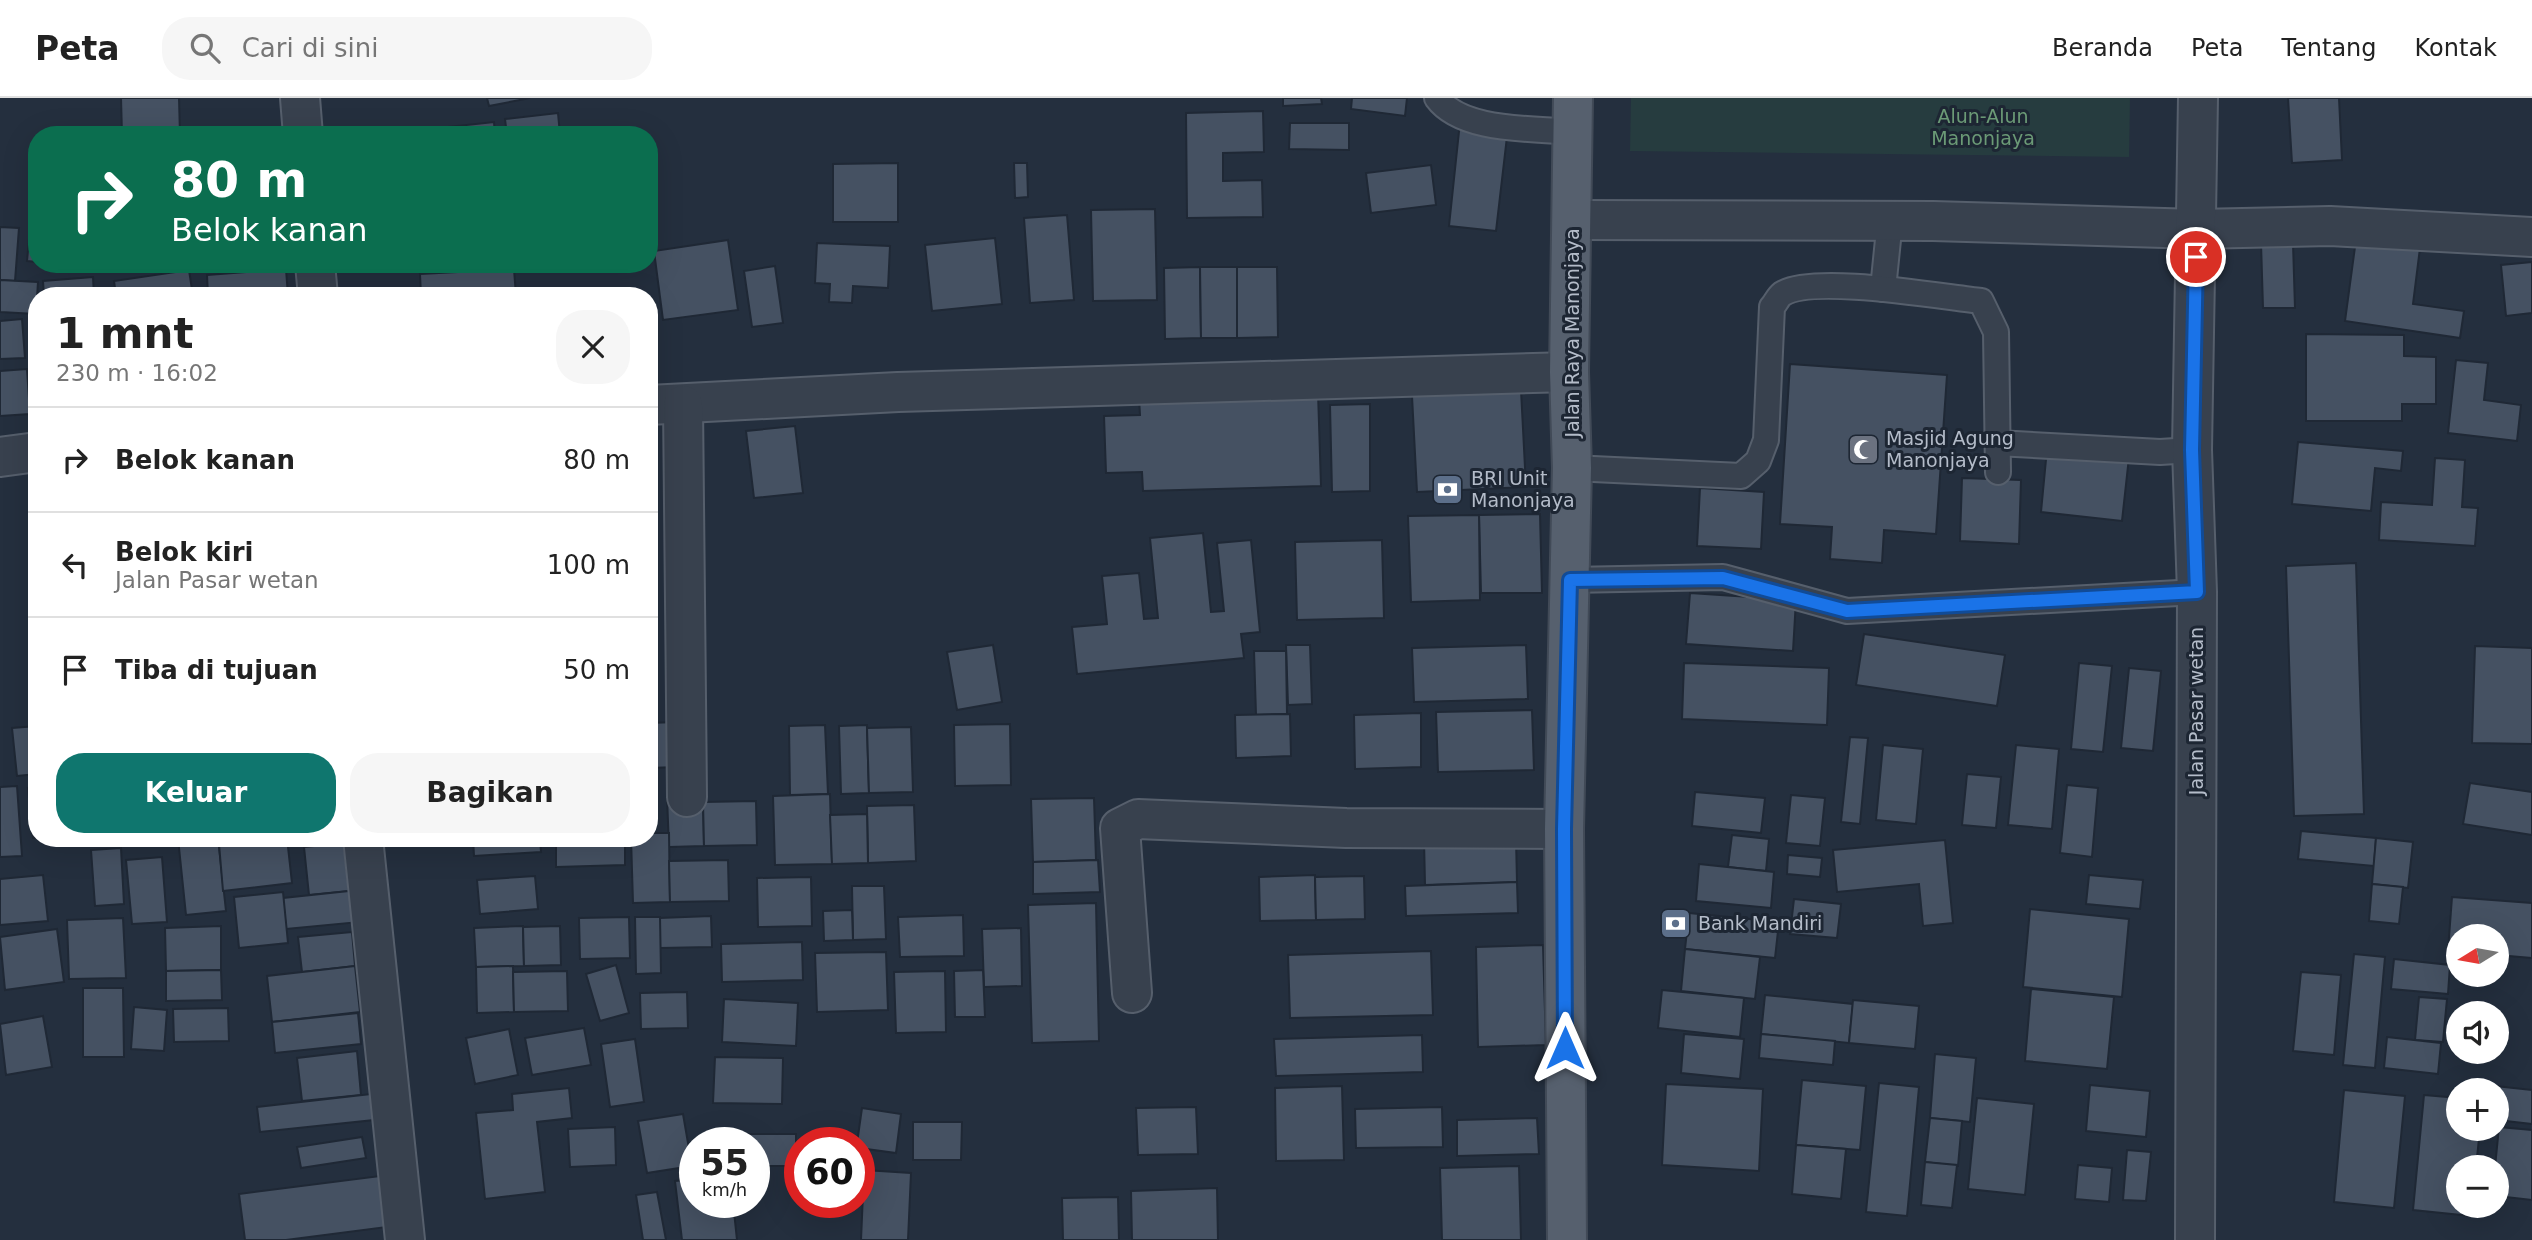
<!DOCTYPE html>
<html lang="id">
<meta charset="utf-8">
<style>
body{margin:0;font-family:"DejaVu Sans",sans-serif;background:#f6f6f6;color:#222;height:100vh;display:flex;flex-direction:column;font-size:26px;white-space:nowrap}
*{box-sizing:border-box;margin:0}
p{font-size:23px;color:#767676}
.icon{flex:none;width:38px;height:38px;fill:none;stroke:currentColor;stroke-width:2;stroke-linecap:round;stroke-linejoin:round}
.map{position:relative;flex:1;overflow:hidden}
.side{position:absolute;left:28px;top:189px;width:630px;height:560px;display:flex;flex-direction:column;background:#fff;border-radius:28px;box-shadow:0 7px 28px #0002}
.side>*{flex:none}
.guide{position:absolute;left:28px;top:28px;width:630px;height:147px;border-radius:28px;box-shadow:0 7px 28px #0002;background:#0b6e4f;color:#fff;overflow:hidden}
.needle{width:46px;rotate:259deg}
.tools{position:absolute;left:2446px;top:826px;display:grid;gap:14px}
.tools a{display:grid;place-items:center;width:63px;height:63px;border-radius:50%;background:#fff;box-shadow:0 7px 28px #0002;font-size:35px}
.speed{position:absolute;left:679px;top:1029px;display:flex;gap:14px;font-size:35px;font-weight:700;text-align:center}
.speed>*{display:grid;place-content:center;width:91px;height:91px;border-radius:50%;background:#fff;box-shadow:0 7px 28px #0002;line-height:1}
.speed small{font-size:18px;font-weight:400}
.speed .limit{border:10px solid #d22;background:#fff;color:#111}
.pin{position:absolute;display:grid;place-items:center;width:60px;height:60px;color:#fff;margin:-30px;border:4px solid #fff;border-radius:50%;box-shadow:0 2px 7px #0007}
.me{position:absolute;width:77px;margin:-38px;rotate:0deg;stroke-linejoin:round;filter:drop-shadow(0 0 5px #0008)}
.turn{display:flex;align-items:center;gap:24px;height:147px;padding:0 28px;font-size:32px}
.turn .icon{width:91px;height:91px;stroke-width:2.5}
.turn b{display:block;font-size:49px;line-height:60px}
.round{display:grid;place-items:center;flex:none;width:74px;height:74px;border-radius:28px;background:#f6f6f6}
.headline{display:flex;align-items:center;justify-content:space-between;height:119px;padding:0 28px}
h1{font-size:42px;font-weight:700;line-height:52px}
.cta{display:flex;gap:14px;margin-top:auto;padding:14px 28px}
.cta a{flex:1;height:80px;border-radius:28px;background:#0f766e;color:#fff;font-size:28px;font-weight:700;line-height:80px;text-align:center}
.cta a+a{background:#f6f6f6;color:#222}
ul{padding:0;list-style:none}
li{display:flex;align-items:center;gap:21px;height:105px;padding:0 28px;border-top:2px solid #e0e0e0}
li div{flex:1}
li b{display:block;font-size:26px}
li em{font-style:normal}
header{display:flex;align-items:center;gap:42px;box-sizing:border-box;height:98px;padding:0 35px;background:#fff;border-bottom:2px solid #e0e0e0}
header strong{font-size:33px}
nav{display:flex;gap:38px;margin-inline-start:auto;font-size:24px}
.search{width:490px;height:63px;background:#f6f6f6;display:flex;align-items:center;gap:18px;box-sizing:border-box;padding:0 24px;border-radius:28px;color:#767676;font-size:26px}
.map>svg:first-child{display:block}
.green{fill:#263c3f}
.building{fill:#455162;stroke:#1f2835;stroke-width:2}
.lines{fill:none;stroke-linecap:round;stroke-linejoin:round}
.service-casing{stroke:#565f6c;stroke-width:28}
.minor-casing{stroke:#565f6c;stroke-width:42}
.primary-casing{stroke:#414a57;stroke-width:42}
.service{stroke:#38414e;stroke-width:24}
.minor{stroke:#38414e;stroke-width:38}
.primary{stroke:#56606e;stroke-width:38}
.route-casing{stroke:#114b97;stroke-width:18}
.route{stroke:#1a73e8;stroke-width:12}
.labels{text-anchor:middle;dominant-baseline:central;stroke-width:6;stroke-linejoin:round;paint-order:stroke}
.park-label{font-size:19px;fill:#6b9a76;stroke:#1d2633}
.street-label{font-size:19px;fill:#b4bcc9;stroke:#1d2633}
.poi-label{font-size:19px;fill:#b4bcc9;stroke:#1d2633;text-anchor:start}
</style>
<header>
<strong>Peta</strong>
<div class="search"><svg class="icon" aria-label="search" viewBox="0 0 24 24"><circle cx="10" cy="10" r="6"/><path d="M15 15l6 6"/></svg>Cari di sini</div>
<nav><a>Beranda</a><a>Peta</a><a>Tentang</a><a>Kontak</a></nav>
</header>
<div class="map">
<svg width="2532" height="1142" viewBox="0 0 2532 1142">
<rect width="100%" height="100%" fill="#242f3e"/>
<path class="green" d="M1631 0H2130L2129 59 1630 53Z"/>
<g class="building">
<path d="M121 0H179L180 37H122Z"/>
<path d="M487 0H530L489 8Z"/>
<path d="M1283 0H1321L1322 6 1283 8Z"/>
<path d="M1352 0H1407L1405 18 1351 11Z"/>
<path d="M2288 0H2339L2342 62 2292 65Z"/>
<path d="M1263 13 1264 54 1223 55V83L1262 82 1263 119 1187 120 1186 15Z"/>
<path d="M558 15 560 37H507L505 21Z"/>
<path d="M494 24 495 37H431L430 31Z"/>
<path d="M1460 24 1508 30 1496 133 1449 128Z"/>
<path d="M1290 25H1349V52L1289 51Z"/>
<path d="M898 65V124H833V66Z"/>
<path d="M1014 65H1027L1028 99 1015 100Z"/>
<path d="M1431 67 1436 107 1371 115 1366 75Z"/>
<path d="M1155 111 1157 202 1093 203 1091 112Z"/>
<path d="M1067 117 1074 202 1030 205 1024 120Z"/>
<path d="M0 129 19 130 15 183 0 182Z"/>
<path d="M30 131 37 132V164L27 163Z"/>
<path d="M2357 134 2421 142 2413 206 2464 213 2460 240 2345 223Z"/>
<path d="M995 140 1002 206 932 213 925 147Z"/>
<path d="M728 142 738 212 663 222 654 153Z"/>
<path d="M817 145 890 148 888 190 853 188 852 205 829 204 830 186 815 185Z"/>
<path d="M2261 145H2293L2295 210H2263Z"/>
<path d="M2532 164V215L2506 218 2501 167Z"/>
<path d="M775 168 783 225 752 229 744 173Z"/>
<path d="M1200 169 1201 240 1165 241 1164 170Z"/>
<path d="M1200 169H1237V240H1201Z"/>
<path d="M1237 169H1277L1278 239 1237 240Z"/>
<path d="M286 171 288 198H208L207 177Z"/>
<path d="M514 171 516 198H421L420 176Z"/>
<path d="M189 172 193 198H116L114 183Z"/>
<path d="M93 179 94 198H44L43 183Z"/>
<path d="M0 182 38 184 36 216 0 214Z"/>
<path d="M22 221 25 260 0 261V223Z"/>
<path d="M2306 236 2404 237V258L2436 259V306H2402V323H2306Z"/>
<path d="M2456 262 2488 265 2484 302 2521 307 2517 343 2448 335Z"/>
<path d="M1790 266 1947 277 1936 436 1884 432 1882 465 1830 461 1832 429 1780 426Z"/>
<path d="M27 271 30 316 0 318V273Z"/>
<path d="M1521 292 1526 389 1417 394 1412 298Z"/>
<path d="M1318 294 1321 388 1143 393 1142 374 1106 375 1104 318 1140 317 1139 300Z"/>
<path d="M1370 306V393L1332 394 1330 307Z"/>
<path d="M795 328 803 395 754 400 746 333Z"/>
<path d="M2298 344 2403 353 2401 373 2375 370 2371 413 2292 406Z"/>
<path d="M2047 351 2129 359 2122 423 2041 414Z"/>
<path d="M2435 360 2465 362 2462 409 2478 410 2475 448 2379 442 2381 404 2432 407Z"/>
<path d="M1962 380 2021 382 2019 446 1960 443Z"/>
<path d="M1700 390 1764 394 1761 451 1697 448Z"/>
<path d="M1540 416 1542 495H1481L1479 417Z"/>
<path d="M1479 417 1480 502 1411 504 1408 418Z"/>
<path d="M1203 435 1211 514 1224 513 1217 445 1251 442 1260 534 1241 536 1244 560 1077 576 1072 529 1107 526 1102 478 1139 475 1144 521 1158 520 1150 440Z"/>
<path d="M1382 442 1384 520 1297 522 1295 444Z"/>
<path d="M2356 465 2364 716 2294 718 2286 468Z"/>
<path d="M1690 495 1796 502 1793 553 1686 546Z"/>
<path d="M1864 536 2005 557 1997 608 1856 587Z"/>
<path d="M993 547 1002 604 957 612 947 554Z"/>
<path d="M1286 547H1310L1312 606 1288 607Z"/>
<path d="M1526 547 1528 601 1414 604 1412 550Z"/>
<path d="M2475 548 2532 550V646L2472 645Z"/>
<path d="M1254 553H1286L1287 616 1256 617Z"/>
<path d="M1684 565 1829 570 1827 627 1682 621Z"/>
<path d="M2079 565 2112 568 2103 654 2071 651Z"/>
<path d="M2129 570 2161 573 2153 653 2121 650Z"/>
<path d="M1532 612 1534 672 1438 674 1436 614Z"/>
<path d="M1421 615V669L1355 671 1354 617Z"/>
<path d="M1290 616 1291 658 1236 660 1235 617Z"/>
<path d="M676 624 678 669 649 670V625Z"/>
<path d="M1010 626 1011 687 955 688 954 627Z"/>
<path d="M825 627 828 696 790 697 789 628Z"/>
<path d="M867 627 869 695 841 696 839 628Z"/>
<path d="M37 628V676L17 678 12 630Z"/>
<path d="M911 629 913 694 869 695 867 630Z"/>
<path d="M1850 639 1868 640 1860 726 1841 724Z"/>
<path d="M1883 647 1923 651 1916 726 1876 722Z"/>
<path d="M2016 647 2059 651 2052 731 2008 727Z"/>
<path d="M1967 676 2001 679 1996 730 1962 727Z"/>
<path d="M2470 685 2532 694V737L2463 726Z"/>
<path d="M2067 687 2098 690 2092 759 2060 755Z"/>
<path d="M17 688 22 758 0 759V689Z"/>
<path d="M37 689V740H33L28 690Z"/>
<path d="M1695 694 1765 700 1761 735 1692 728Z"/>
<path d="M830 696 832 766 775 767 773 698Z"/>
<path d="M1791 697 1825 700 1820 748 1786 745Z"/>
<path d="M667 699H703L704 748 669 749Z"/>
<path d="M1094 700 1096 762 1033 764 1031 701Z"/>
<path d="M756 703 757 747 704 748 703 704Z"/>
<path d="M914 707 916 763 868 765 867 708Z"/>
<path d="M867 716 868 765 832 766 830 717Z"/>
<path d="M2301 733 2376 740 2374 768 2298 761Z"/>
<path d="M649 735H669L670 804 633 805 631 740H649Z"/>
<path d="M1732 737 1769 741 1766 773 1728 769Z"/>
<path d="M97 740H161V744H96Z"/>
<path d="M178 740H218L226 813 186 817Z"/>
<path d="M287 740 292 785 223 793 219 746Z"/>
<path d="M473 740H540L541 754 474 758Z"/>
<path d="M556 740H625V767L556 769Z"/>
<path d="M1516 740 1517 784 1425 787 1424 742Z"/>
<path d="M2376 740 2413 744 2408 790 2372 786Z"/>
<path d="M1945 742 1953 825 1923 828 1919 786 1837 794 1833 752Z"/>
<path d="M344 745 349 793 309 797 304 749Z"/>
<path d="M121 750 124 806 95 808 91 752Z"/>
<path d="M1788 757 1822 760 1820 779 1787 776Z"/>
<path d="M162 759 167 824 132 826 126 762Z"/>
<path d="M728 762 729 803 670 804 669 763Z"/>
<path d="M1098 762 1100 794 1033 796V764Z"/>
<path d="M1699 766 1774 774 1771 810 1696 803Z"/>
<path d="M43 777 48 823 0 827V781Z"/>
<path d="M1315 777 1316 822 1260 823 1259 779Z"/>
<path d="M2089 777 2143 782 2140 811 2086 806Z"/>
<path d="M535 778 538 811 480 816 477 782Z"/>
<path d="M1364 778 1365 821 1316 822 1315 779Z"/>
<path d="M811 779 812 828 758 829 757 780Z"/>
<path d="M1517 784 1518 815 1406 818 1405 788Z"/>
<path d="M2372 786 2403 789 2399 826 2369 823Z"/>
<path d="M852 788H884L886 841 853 842Z"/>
<path d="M349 793 360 824 286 831 283 800Z"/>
<path d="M283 794 288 845 239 850 234 799Z"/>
<path d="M2452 799 2532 805V860L2497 857V838H2459V854L2448 853Z"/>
<path d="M1794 801 1841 806 1837 840 1790 836Z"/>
<path d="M1096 805 1099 943 1032 945 1028 807Z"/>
<path d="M2030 811 2129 821 2122 899 2023 889Z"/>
<path d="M852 812 853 842 824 843 823 813Z"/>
<path d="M1689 815 1779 824 1775 860 1685 851Z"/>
<path d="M963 817 964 858 900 859 898 819Z"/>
<path d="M711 818 712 849 660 850 659 820Z"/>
<path d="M629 819 630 860 580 861 579 820Z"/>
<path d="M635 819H660L661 875 636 876Z"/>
<path d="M123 820 126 880 69 881 67 822Z"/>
<path d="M221 828V872L166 873 165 830Z"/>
<path d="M523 828 524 868 476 869 474 830Z"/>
<path d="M560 828 561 867 524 868 523 829Z"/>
<path d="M1021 830 1022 888 984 889 982 831Z"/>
<path d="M57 831 64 884 5 892 0 839Z"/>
<path d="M352 834 355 868 302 874 298 839Z"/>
<path d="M802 844 803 882 722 884 721 846Z"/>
<path d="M1543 847 1546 947 1478 949 1476 849Z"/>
<path d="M1685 851 1760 859 1755 901 1681 893Z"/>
<path d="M1431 853 1433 917 1290 920 1288 857Z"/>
<path d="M886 854 888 912 817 914 815 855Z"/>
<path d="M2354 856 2385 859 2375 970 2343 967Z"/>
<path d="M2394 861 2450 867 2448 896 2391 891Z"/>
<path d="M616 867 629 915 600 923 586 876Z"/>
<path d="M355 868 360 914 272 924 267 878Z"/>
<path d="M513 868 514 914 477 915 476 869Z"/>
<path d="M221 872 222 902 166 903V873Z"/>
<path d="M983 872 985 919H955L954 873Z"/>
<path d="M567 873 568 913 514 914 513 874Z"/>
<path d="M945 873 946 934 896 935 894 874Z"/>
<path d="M2301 874 2341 877 2334 957 2293 953Z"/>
<path d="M83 890H123L124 959H83Z"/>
<path d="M2031 891 2114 899 2107 971 2025 963Z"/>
<path d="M1662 892 1744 900 1740 939 1658 930Z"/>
<path d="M687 894 688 930 641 931 640 895Z"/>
<path d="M1765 897 1853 906 1849 945 1761 936Z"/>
<path d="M2419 899 2447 901 2443 944 2415 942Z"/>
<path d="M724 901 798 905 796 948 722 944Z"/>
<path d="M1853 902 1919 908 1915 951 1849 945Z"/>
<path d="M134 909 167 912 164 953 131 951Z"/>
<path d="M228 910 229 943 174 944 173 911Z"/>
<path d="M358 915 361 946 275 955 272 924Z"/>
<path d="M43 918 52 969 6 977 0 926Z"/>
<path d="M584 930 591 967 532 977 525 940Z"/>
<path d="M509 931 518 977 475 986 466 940Z"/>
<path d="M1684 936 1744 941 1740 981 1681 975Z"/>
<path d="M1761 936 1835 943 1833 967 1759 960Z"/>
<path d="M1422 937 1423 974 1276 978 1274 941Z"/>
<path d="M2387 939 2441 945 2438 976 2384 970Z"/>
<path d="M635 941 644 1004 610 1009 601 946Z"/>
<path d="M357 953 361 997 302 1003 297 960Z"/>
<path d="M1935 956 1976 960 1970 1024 1930 1020Z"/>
<path d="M715 959 783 960 782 1006 713 1005Z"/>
<path d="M1802 982 1866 988 1860 1052 1796 1047Z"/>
<path d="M1879 985 1919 989 1907 1118 1866 1114Z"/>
<path d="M1666 986 1763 991 1759 1073 1662 1067Z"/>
<path d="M2090 987 2150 993 2146 1039 2086 1033Z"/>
<path d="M1342 988 1344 1062 1276 1063 1275 990Z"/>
<path d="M2495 988 2532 992V1026L2497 1022Z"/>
<path d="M569 990 572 1020 537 1024 545 1094 485 1101 476 1015 513 1012 512 996Z"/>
<path d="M2344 992 2405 998 2394 1110 2334 1104Z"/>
<path d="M371 996 374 1022 260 1034 257 1009Z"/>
<path d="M2424 997 2459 1000V1031H2480L2476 1069H2459V1108H2472L2471 1118 2413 1112Z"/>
<path d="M1977 1000 2034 1006 2025 1097 1968 1091Z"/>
<path d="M1196 1009 1198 1056 1138 1057 1136 1010Z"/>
<path d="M1442 1009 1443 1049 1356 1050 1355 1011Z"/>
<path d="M862 1010 901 1016 896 1055 859 1050 857 1045Z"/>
<path d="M683 1016 692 1068 647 1075 638 1023Z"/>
<path d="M1537 1020 1539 1056 1457 1058V1022Z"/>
<path d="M1930 1020 1962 1023 1958 1068 1925 1064Z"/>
<path d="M913 1024H962L961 1062H913Z"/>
<path d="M615 1029 616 1067 570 1069 568 1031Z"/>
<path d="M2499 1029 2532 1032V1102L2497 1098 2495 1069Z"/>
<path d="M723 1036H796V1068H754V1045H723Z"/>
<path d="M362 1039 366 1060 301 1070 297 1049Z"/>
<path d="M1796 1047 1846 1051 1841 1101 1792 1096Z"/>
<path d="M2127 1052 2151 1054 2146 1103 2123 1102Z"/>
<path d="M1925 1064 1957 1067 1952 1110 1921 1107Z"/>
<path d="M2078 1067 2112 1070 2109 1104 2075 1101Z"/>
<path d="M1519 1068 1521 1142H1442L1440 1070Z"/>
<path d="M864 1072 911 1075 908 1142H861Z"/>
<path d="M380 1078 387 1129 286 1142H245L239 1096Z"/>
<path d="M695 1081V1104H733L737 1142H682L675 1083Z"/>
<path d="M1217 1090 1218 1142H1132L1131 1093Z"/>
<path d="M657 1094 666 1142H643L636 1097Z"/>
<path d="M1118 1099 1119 1142H1063L1062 1100Z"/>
</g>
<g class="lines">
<defs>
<g id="service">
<path d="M1437 0C1462 34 1532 30 1572 34"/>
<path d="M1883 191 1890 122"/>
<path d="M1997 345 2160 354 2192 352"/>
<path d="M1572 370 1741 378 1758 363 1766 342 1772 209C1775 206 1778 199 1782 196 1812 176 1942 199 1981 203L1996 234 1998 374"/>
<path d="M1570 482 1723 479 1847 513 2197 494"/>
</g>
<g id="minor">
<path d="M300 0 303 37"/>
<path d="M1573 122 1933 123 2197 131 2330 128 2532 139"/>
<path d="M315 166 318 198"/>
<path d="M649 307 898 294 1569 274"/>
<path d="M683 307 687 699"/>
<path d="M0 359 37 354"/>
<path d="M363 740 405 1142"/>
<path d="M1132 895 1120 730 1138 721 1346 730 1564 731"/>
<path d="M2195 1142 2197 494 2192 352 2198 0"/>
</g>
<path id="primary" d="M1567 1142 1564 731 1572 370 1569 274 1573 0"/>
</defs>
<use href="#service" class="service-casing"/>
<use href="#minor" class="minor-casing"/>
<use href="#primary" class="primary-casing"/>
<use href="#service" class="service"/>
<use href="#minor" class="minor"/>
<use href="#primary" class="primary"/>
</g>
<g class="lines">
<defs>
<path id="route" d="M1565 950 1564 731 1570 482 1723 480 1847 513 2197 494 2192 352 2196 159"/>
</defs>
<use href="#route" class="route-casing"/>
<use href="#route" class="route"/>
</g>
<defs>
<symbol id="mosque-square" viewBox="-11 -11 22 22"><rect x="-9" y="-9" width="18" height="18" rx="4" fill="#6b7280" stroke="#1d2633"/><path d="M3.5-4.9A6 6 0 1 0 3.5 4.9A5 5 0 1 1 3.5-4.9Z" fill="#fff"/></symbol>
<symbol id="bank-square" viewBox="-11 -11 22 22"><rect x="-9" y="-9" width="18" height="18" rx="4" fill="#5c6f8a" stroke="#1d2633"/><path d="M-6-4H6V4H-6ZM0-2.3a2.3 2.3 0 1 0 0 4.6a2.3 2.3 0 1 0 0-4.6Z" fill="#fff"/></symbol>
</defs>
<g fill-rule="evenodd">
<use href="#mosque-square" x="1846" y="334" width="35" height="35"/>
<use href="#bank-square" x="1430" y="374" width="35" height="35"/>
<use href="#bank-square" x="1658" y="808" width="35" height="35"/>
</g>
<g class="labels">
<g class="park-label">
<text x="1983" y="18">Alun-Alun<tspan x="1983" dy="22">Manonjaya</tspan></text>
</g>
<g class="street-label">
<text transform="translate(1572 235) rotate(-90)">Jalan Raya Manonjaya</text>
<text transform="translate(2196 613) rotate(-90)">Jalan Pasar wetan</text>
</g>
<g class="poi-label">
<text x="1886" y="340">Masjid Agung<tspan x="1886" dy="22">Manonjaya</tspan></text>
<text x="1471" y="380">BRI Unit<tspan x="1471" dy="22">Manonjaya</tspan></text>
<text x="1698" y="825">Bank Mandiri</text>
</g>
</g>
</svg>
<div class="tools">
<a><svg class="needle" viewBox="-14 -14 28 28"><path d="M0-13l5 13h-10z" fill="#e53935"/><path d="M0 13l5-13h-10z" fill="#767676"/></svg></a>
<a><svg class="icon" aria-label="sound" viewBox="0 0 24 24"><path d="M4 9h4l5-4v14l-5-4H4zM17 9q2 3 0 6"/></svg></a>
<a>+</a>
<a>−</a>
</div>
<div class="speed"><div>55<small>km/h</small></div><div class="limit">60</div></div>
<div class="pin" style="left:2196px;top:159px;background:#d93025"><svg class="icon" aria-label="arrive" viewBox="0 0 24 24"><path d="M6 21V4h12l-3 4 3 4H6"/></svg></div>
<svg class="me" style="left:1565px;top:950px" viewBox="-20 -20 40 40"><path d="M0-17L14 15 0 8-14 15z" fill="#1a73e8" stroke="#fff" stroke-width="4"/></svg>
<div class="guide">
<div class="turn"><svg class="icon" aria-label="right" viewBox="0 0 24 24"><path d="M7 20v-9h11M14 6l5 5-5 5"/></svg><div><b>80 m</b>Belok kanan</div></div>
</div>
<section class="side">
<div class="headline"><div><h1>1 mnt</h1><p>230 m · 16:02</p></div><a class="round"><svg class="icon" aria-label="close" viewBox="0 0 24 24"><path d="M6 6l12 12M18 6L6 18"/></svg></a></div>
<ul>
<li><svg class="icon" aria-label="right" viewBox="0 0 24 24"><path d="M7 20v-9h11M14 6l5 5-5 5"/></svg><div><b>Belok kanan</b></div><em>80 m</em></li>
<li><svg class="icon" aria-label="left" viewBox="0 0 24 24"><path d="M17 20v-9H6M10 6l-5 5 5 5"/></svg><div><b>Belok kiri</b><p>Jalan Pasar wetan</p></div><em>100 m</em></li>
<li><svg class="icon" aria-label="arrive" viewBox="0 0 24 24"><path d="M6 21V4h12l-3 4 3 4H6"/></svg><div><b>Tiba di tujuan</b></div><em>50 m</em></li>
</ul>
<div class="cta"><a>Keluar</a><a>Bagikan</a></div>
</section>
</div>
